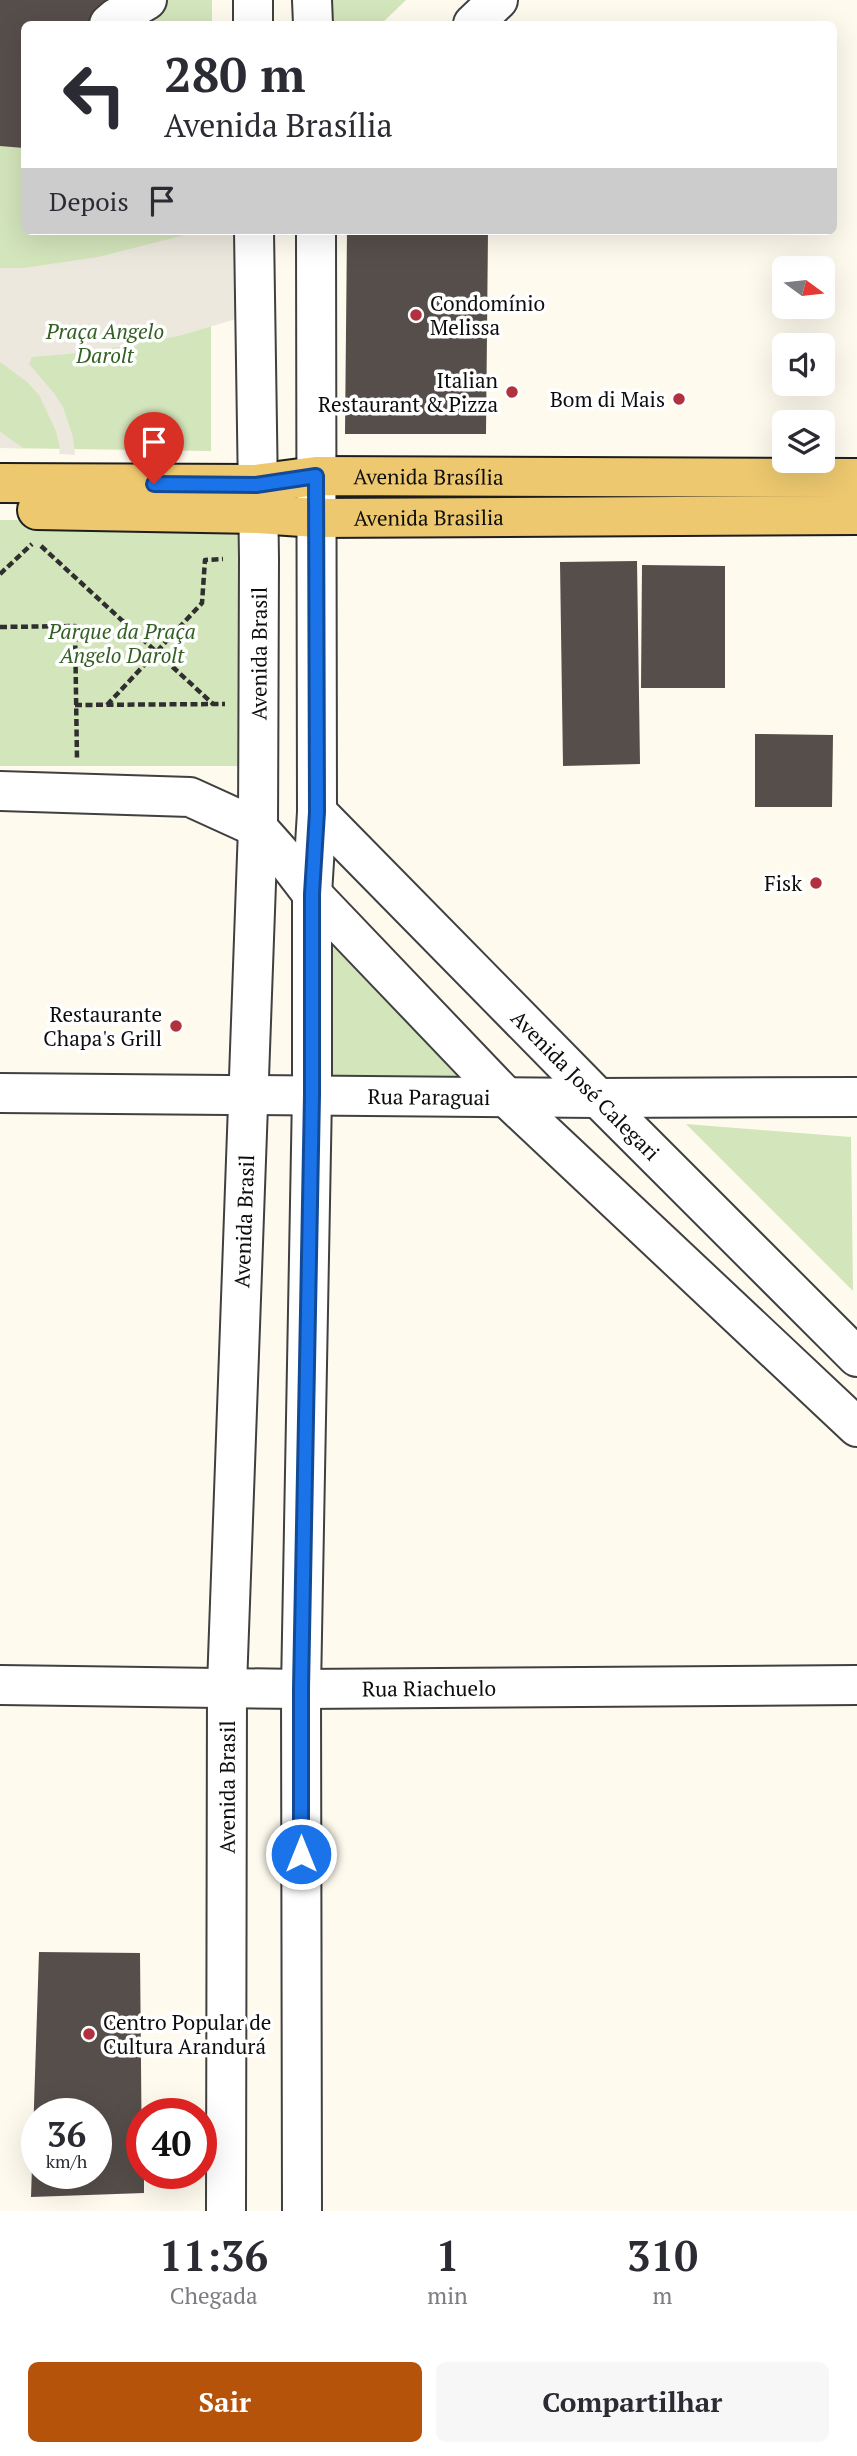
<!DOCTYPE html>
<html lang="pt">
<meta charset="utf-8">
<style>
body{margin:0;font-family:"PT Serif",serif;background:#f7f7f7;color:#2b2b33;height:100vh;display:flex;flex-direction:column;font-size:26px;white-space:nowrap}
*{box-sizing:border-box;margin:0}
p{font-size:23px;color:#7c7c81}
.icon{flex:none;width:38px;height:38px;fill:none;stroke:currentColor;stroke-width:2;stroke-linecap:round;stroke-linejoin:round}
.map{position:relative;height:2211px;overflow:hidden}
.sheet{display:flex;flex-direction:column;background:#fff;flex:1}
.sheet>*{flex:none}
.guide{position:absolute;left:21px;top:21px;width:816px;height:214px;border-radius:10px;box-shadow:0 7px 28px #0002;background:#fff;color:#2b2b33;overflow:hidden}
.needle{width:46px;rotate:105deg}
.controls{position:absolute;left:772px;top:256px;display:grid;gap:14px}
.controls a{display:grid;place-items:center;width:63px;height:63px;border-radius:10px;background:#fff;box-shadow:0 7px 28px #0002;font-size:35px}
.speed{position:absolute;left:21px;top:2098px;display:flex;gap:14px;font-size:35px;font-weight:700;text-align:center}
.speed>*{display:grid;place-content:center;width:91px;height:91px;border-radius:50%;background:#fff;box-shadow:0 7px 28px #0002;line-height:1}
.speed small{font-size:18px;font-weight:400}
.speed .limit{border:10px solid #d22;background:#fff;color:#111}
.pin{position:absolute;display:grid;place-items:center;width:60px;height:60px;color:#fff;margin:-72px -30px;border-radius:50% 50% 50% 0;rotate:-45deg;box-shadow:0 0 7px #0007}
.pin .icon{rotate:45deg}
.me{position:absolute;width:77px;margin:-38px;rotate:0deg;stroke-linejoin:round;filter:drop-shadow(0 0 5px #0008)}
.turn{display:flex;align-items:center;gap:24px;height:147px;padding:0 28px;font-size:32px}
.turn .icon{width:91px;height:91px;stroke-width:2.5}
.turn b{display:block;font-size:49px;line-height:60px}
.then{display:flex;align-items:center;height:66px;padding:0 28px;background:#0003;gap:14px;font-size:26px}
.eta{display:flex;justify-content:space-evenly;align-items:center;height:119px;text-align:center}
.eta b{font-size:42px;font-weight:600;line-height:49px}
.button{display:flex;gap:14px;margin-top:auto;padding:14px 28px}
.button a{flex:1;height:80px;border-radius:10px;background:#b45309;color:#fff;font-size:28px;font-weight:600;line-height:80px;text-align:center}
.button a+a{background:#f7f7f7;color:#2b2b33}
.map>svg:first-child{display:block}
.green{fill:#d3e5bb}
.plaza{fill:#ede8de}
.building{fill:#554e4a;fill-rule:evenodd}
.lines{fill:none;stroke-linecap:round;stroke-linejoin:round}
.minor-casing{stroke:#404040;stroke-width:42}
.major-casing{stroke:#1e1e1e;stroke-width:42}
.path{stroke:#2f2f2f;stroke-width:4.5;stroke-dasharray:7 3.5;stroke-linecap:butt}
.minor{stroke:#fff;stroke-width:38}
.major{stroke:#edc86f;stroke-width:38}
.route-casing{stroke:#114b97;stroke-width:18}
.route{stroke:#1a73e8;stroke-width:12}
.poi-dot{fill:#b1313e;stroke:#fff;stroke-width:2.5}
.labels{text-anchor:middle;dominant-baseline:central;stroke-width:7;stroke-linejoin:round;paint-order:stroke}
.poi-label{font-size:21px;fill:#0d0d0d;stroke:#fff;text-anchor:end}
.park-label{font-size:21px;font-style:italic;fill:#335f23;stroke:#fff}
.street-label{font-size:21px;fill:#0d0d0d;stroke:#fff}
</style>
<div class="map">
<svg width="857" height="2211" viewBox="0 0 857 2211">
<rect width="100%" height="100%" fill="#fefaee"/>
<g class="green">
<path d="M0 0H212V24H24V231H211V451L0 448Z"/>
<path d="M322 0H406L381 24H322Z"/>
<path d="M0 520 245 521 244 766H0Z"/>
<path d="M326 912 488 1086 324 1085Z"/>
<path d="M686 1124 851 1137 853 1291Z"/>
</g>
<g class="plaza">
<path d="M201 231H247L246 316 179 336 90 352 32 357 29 364 54 393 63 407 73 437 75 455 59 454 60 449 56 431 39 395 27 382 0 362V268H24L98 257Z"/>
<path d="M0 431 2 433 23 448H0Z"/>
</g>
<g class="building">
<path d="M0 0H115L96 24H24V148L0 146Z"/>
<path d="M347 231H488L486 434H345Z"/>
<path d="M637 561 640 764 563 766 560 562Z"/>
<path d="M642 565 725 566V688H641Z"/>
<path d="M755 734 833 735 832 807H755Z"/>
<path d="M39 1952 140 1953 142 2174H144V2193L31 2197ZM37 2114H96V2174H37Z"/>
</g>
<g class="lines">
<defs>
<g id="minor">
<path d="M253 0V24"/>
<path d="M312 0 313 24"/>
<path d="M109 24 116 18 147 0"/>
<path d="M473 24 498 0"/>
<path d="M0 791 190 797 258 828 282 855 312 894 507 1098 857 1427"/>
<path id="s1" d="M317 812 598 1098 857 1357"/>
<path id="s2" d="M0 1093 598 1098 857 1097"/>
<path id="s3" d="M0 1685 301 1689 857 1685"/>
<path id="s4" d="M226 2211 227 1686 258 828 259 558 254 231"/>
<path d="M302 2211 301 1689 312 1095V894L317 812 316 231"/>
</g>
<g id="major">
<path id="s5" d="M0 483 256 484 316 476 857 478"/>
<path id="s6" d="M37 510 258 514 317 518 857 515"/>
</g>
</defs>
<use href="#minor" class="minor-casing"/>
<use href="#major" class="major-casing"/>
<g class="path">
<path d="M41 546 213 704"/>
<path d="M0 574 32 544"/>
<path d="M0 627 75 626 77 760"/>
<path d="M75 705 225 704"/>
<path d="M107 705 202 603 205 560 223 559"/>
</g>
<use href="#minor" class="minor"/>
<use href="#major" class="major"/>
</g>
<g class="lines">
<defs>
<path id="route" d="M154 484 256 485 316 476 317 812 312 894V1095L301 1689V1854"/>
</defs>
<use href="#route" class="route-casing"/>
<use href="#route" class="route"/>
</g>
<g class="poi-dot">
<circle cx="416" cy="315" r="7"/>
<circle cx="512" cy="392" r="7"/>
<circle cx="679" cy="399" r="7"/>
<circle cx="816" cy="883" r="7"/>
<circle cx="176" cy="1026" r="7"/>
<circle cx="89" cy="2034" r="7"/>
</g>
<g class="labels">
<g class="poi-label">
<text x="430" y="303" text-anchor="start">Condomínio<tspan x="430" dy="24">Melissa</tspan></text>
<text x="498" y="380">Italian<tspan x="498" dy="24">Restaurant &amp; Pizza</tspan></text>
<text x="665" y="399">Bom di Mais</text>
<text x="802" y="883">Fisk</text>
<text x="162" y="1014">Restaurante<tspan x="162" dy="24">Chapa's Grill</tspan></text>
<text x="103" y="2022" text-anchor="start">Centro Popular de<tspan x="103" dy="24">Cultura Arandurá</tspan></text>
</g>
<g class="park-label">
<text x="105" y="331">Praça Angelo<tspan x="105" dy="24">Darolt</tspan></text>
<text x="122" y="631">Parque da Praça<tspan x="122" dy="24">Angelo Darolt</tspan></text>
</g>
<g class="street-label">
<text stroke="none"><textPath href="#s5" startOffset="429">Avenida Brasília</textPath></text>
<text stroke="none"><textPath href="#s6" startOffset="392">Avenida Brasilia</textPath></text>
<text stroke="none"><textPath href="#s4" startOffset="1558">Avenida Brasil</textPath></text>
<text stroke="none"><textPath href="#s1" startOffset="383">Avenida José Calegari</textPath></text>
<text stroke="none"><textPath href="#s2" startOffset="429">Rua Paraguai</textPath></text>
<text stroke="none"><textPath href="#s4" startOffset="990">Avenida Brasil</textPath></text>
<text stroke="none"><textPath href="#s3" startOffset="429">Rua Riachuelo</textPath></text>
<text stroke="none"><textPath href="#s4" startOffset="424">Avenida Brasil</textPath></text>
</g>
</g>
</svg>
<div class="controls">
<a><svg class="needle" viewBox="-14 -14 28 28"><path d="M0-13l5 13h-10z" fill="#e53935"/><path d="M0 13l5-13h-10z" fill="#7c7c81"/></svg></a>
<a><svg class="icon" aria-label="sound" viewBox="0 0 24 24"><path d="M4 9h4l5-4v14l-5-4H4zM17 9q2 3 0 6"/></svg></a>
<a><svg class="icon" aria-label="layers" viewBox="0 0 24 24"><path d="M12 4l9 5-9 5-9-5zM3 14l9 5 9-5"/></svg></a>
</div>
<div class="speed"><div>36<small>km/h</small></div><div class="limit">40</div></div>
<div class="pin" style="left:154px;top:484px;background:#d93025"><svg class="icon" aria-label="arrive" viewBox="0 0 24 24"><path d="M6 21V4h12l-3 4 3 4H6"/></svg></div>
<svg class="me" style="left:301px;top:1854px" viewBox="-20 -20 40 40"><circle r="17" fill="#1a73e8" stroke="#fff" stroke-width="3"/><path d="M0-11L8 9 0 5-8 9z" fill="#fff"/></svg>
<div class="guide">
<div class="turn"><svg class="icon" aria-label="left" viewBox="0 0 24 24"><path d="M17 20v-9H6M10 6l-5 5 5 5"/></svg><div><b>280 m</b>Avenida Brasília</div></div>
<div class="then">Depois<svg class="icon" aria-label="arrive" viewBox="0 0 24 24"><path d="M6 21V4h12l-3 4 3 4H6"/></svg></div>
</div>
</div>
<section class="sheet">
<div class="eta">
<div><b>11:36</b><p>Chegada</p></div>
<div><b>1</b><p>min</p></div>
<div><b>310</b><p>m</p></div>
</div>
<div class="button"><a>Sair</a><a>Compartilhar</a></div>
</section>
